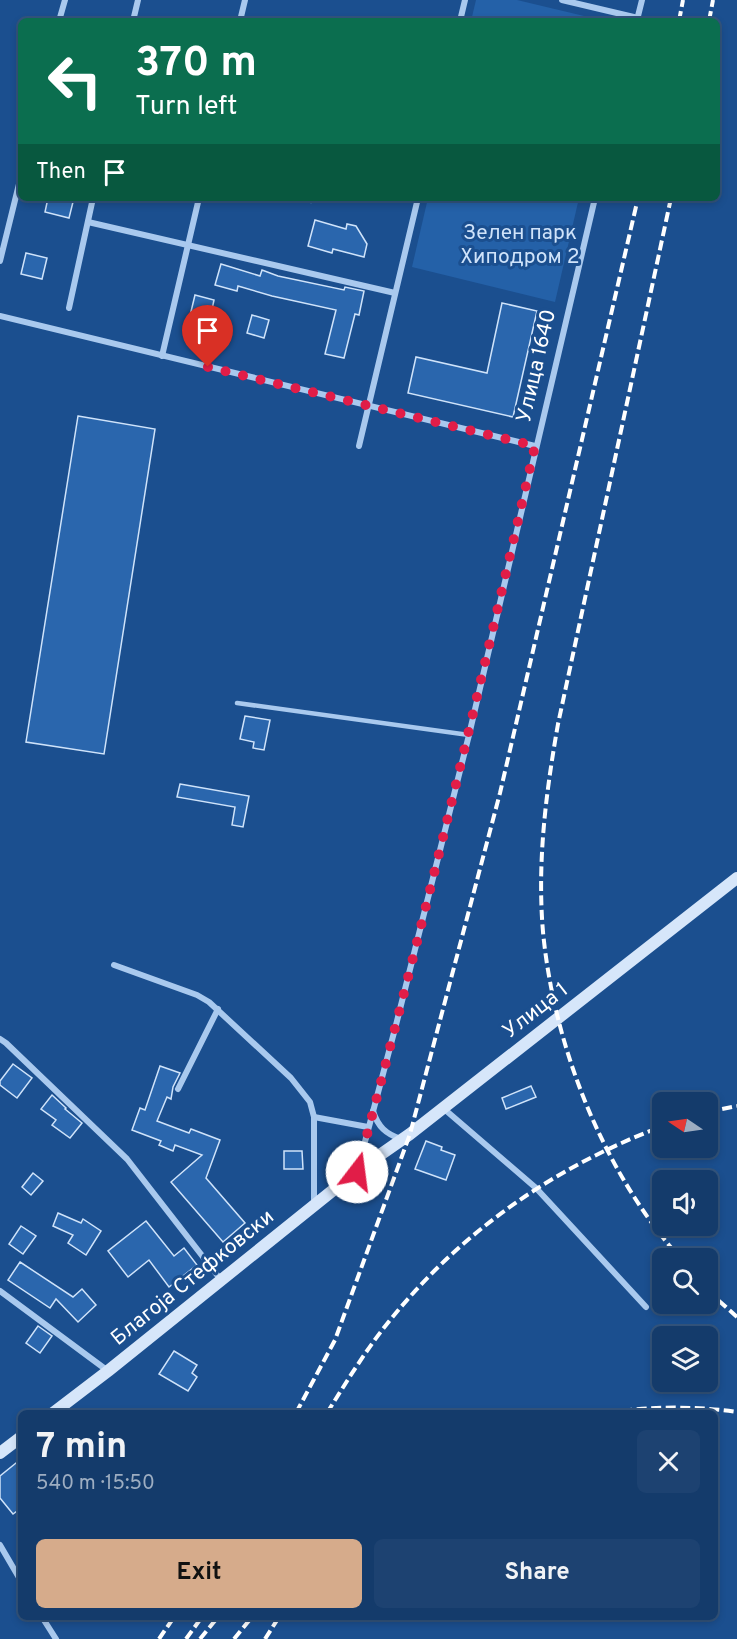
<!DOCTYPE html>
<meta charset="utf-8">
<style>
body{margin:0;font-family:Overpass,sans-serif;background:#1d4271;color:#f1f3f6;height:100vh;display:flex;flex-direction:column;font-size:22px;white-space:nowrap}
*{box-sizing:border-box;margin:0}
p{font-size:20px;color:#9dadc1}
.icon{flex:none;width:33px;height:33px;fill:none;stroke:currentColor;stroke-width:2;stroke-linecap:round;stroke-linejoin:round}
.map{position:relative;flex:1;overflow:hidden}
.details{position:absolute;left:18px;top:1410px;width:700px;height:210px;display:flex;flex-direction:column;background:#143b6b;border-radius:9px;box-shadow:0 3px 9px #0003,0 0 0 2px #33557e}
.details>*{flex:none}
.banner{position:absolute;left:18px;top:18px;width:702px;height:183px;border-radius:9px;box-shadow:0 3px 9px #0003,0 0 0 2px #33557e;background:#0b6e4f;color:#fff;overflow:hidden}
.needle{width:39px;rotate:283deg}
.fabs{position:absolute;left:652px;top:1092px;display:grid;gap:12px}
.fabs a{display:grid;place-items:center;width:66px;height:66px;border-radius:9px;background:#143b6b;box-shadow:0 3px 9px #0003,0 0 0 2px #33557e;font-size:30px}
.pin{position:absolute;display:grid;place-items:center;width:51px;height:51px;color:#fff;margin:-62px -26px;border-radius:50% 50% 50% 0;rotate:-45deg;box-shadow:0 0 6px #0007}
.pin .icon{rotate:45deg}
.me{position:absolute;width:66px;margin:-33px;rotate:15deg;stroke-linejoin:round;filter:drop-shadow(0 0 4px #0008)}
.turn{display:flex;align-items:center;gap:21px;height:126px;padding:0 18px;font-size:27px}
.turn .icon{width:78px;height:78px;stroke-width:2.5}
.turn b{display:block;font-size:42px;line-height:51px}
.then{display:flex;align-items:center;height:57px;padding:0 18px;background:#0003;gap:12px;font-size:22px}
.round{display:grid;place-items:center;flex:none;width:63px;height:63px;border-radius:9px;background:#1d4271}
.head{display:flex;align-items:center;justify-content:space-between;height:102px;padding:0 18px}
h1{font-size:36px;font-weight:700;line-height:45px}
.button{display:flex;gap:12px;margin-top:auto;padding:12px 18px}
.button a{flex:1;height:69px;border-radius:9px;background:#d6ab8b;color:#111;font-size:24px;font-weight:700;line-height:69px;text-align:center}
.button a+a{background:#1d4271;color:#f1f3f6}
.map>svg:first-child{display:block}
.green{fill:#2461a8}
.building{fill:#2a66ad;stroke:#cfe3fa;stroke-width:1.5}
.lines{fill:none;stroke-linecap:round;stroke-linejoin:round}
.service{stroke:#a9c9ee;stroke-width:4.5}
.minor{stroke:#a9c9ee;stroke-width:6}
.secondary{stroke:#d6e6fa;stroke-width:12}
.rail{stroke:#fff;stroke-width:4;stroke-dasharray:10 4.5;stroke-linecap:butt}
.route{stroke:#e11d48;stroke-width:10;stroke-dasharray:0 18}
.labels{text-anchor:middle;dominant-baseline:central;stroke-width:6;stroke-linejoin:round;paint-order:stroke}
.park-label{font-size:21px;fill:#cfe3fa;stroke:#1b4f8f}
.street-label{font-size:21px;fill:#fff;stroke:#1b4f8f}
</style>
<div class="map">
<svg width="737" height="1639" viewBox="0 0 737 1639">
<rect width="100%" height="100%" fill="#1b4f8f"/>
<g class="green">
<path d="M476 0H517L605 21H471Z"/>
<path d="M428 198H579L555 302 412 267Z"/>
</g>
<g class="building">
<path d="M48 198H74L69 218 45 212Z"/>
<path d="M315 220 346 229 347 224 356 226 367 244 364 257 333 249 332 253 308 246Z"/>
<path d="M26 253 47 258 42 279 21 274Z"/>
<path d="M221 264 260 276 262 270 278 276 344 290 345 287 364 291 359 315 355 314 344 358 325 354 336 310 272 296 238 286 237 291 215 285Z"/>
<path d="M195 295 214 300 208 328 188 324Z"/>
<path d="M502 303 537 311 513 417 408 393 416 357 487 373Z"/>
<path d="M252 315 269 320 264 338 247 333Z"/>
<path d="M78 416 155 429 104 754 26 742Z"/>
<path d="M245 716 270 720 264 750 253 748 254 742 240 739Z"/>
<path d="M180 784 249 796 243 827 232 825 235 807 177 797Z"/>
<path d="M13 1064 32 1078 17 1098 0 1085V1081Z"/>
<path d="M160 1066 180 1073 173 1087 171 1099 167 1097 157 1121 189 1133 191 1129 220 1140 206 1178 245 1223 223 1242 171 1182 202 1155 175 1145 173 1151 159 1145 161 1141 132 1130 140 1108 145 1110Z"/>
<path d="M531 1086 536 1097 506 1109 502 1098Z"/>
<path d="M52 1095 66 1108 65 1109 82 1123 70 1138 52 1125 56 1120 41 1109Z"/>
<path d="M426 1141 442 1147 441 1150 455 1155 446 1180 415 1169Z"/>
<path d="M284 1151H302L303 1169H284Z"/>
<path d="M33 1173 43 1181 31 1195 22 1187Z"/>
<path d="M58 1213 81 1223 83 1219 101 1231 86 1255 68 1243 73 1235 53 1226Z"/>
<path d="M146 1221 174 1256 184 1248 197 1265 169 1287 149 1260 128 1277 108 1251Z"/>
<path d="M21 1226 36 1236 23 1254 9 1244Z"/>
<path d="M20 1262 73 1297 82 1289 96 1305 78 1322 56 1299 50 1308 8 1280Z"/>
<path d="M38 1326 52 1336 40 1353 26 1343Z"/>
<path d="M174 1351 197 1365 192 1373 197 1377 188 1391 159 1374Z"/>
<path d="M21 1459V1508L13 1514 0 1498V1476Z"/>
</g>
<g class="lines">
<g class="service">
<path d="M311 201V198"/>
<path d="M237 703 469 735"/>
</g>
<g class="minor">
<path d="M562 0 638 18"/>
<path d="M637 20 642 0"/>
<path d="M59 21 65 0"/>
<path d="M133 21 138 0"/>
<path d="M240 21 245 0"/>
<path d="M460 21 465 0"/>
<path d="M88 222 395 293"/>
<path d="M0 261 21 176"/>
<path d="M69 308 93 198"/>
<path d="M0 316 535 446"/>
<path d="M162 356 199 198"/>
<path d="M359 446 418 198"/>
<path d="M114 965 197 995 209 1002 291 1078 310 1102 314 1117V1204"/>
<path d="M0 1039 6 1043 127 1159 221 1280"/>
<path d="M178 1089 218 1009"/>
<path d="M443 1108 536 1188 646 1307"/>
<path d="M373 1111C378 1127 386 1134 401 1139"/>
<path d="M314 1117 368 1127"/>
<path d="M358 1168 396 1025 469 735 595 198"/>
<path d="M0 1291 108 1371"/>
<path d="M0 1545 21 1581"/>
<path d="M42 1617 56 1639"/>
</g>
<g class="secondary">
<path d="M53 1413 108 1371 357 1171 410 1134 737 878"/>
<path d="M0 1453 21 1437"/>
</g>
<g class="rail">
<path d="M679 21 683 0"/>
<path d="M709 21 713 0"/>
<path d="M671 198 558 724C546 792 537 862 543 932 554 1047 603 1171 680 1258"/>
<path d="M708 1112 737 1106"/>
<path d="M708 1291 737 1317"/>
<path d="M296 1413 335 1340 410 1134 500 793 638 198"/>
<path d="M327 1413C347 1381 367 1348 391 1319 463 1230 556 1166 663 1126"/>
<path d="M608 1413C650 1406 695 1406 737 1412"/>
<path d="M159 1639 174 1617"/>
<path d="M186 1639 202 1617"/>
<path d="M200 1639 218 1617"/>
<path d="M234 1639 252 1617"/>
<path d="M265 1639 279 1617"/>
</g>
</g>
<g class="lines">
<path class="route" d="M208 367 535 446C480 689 422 931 357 1172"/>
</g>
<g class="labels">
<g class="park-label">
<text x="520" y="233">Зелен парк<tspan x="520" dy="24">Хиподром 2</tspan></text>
</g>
<g class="street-label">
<text transform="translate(537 366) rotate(-77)">Улица 1640</text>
<text transform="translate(536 1011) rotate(-38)">Улица 1</text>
<text transform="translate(193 1278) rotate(-39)">Благоја Стефковски</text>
</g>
</g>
</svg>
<div class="fabs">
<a><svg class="needle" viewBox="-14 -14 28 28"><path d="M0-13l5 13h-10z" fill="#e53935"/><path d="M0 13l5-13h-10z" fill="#9dadc1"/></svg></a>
<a><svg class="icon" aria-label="sound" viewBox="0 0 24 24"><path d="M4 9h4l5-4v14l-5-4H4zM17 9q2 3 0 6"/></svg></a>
<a><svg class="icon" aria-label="search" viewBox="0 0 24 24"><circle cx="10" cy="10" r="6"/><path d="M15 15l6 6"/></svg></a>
<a><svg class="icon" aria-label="layers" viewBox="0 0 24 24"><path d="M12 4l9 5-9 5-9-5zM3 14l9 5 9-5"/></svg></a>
</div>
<div class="pin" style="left:208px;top:367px;background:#d93025"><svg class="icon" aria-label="arrive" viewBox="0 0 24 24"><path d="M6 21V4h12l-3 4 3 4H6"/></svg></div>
<svg class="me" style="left:357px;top:1172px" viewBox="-20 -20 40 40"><circle r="19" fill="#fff"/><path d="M0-13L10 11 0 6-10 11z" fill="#e11d48"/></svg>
<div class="banner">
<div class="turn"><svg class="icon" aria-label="left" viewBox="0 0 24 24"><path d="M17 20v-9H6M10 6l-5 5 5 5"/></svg><div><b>370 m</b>Turn left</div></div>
<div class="then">Then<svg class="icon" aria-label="arrive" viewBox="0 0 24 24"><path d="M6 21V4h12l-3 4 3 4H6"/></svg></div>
</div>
<section class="details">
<div class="head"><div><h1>7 min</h1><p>540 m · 15:50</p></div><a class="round"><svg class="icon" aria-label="close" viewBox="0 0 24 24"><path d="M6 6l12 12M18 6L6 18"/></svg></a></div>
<div class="button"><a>Exit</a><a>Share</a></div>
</section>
</div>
